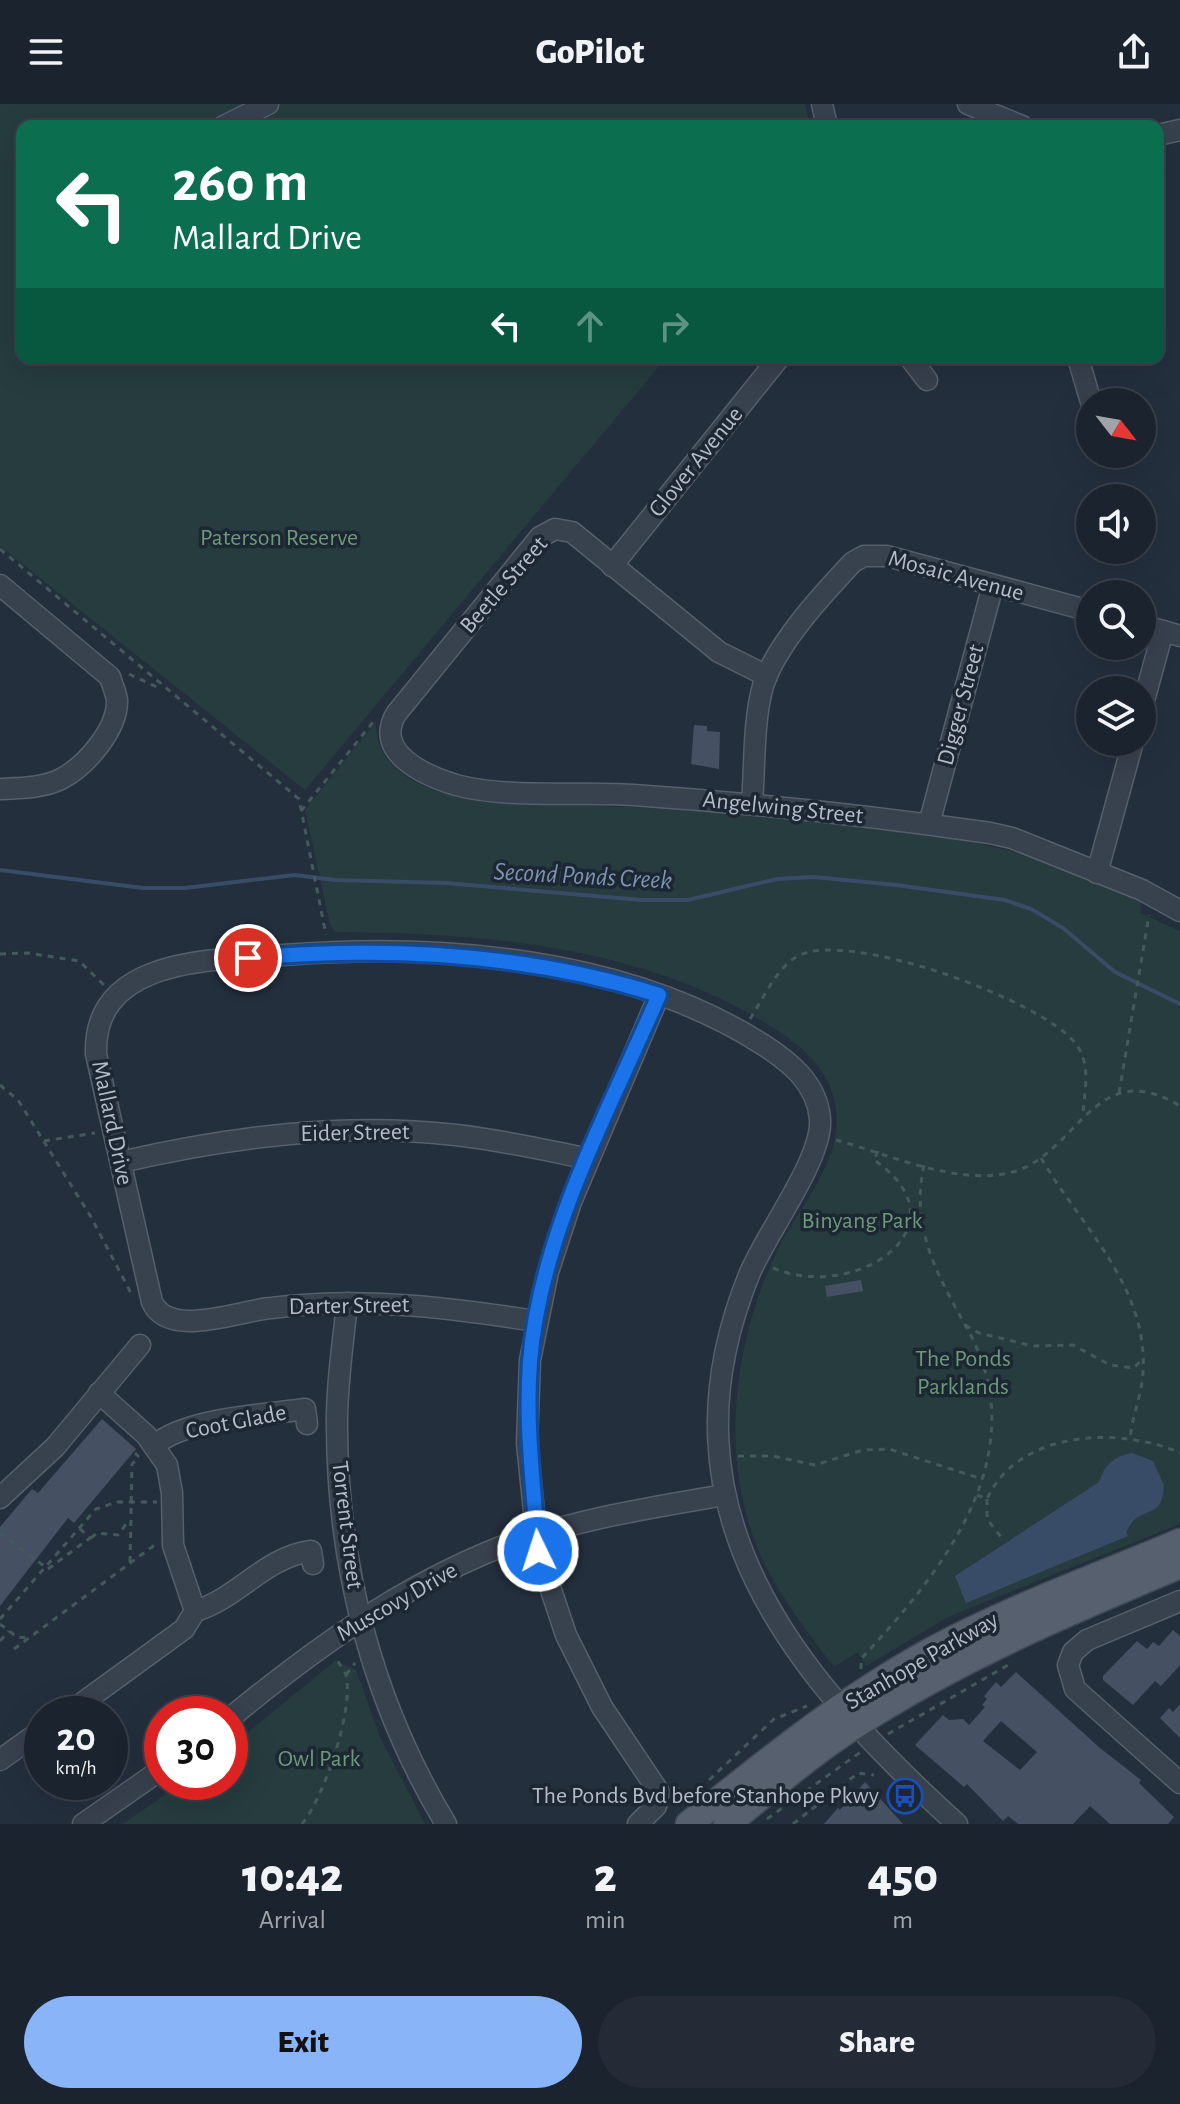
<!DOCTYPE html>
<style>
body{margin:0;font-family:"Alegreya Sans",sans-serif;background:#242b36;color:#f1f3f6;height:100vh;display:flex;flex-direction:column;font-size:30px;white-space:nowrap}
*{box-sizing:border-box;margin:0}
p{font-size:26px;color:#a0a4aa}
.icon{flex:none;width:44px;height:44px;fill:none;stroke:currentColor;stroke-width:2;stroke-linecap:round;stroke-linejoin:round}
.map{position:relative;height:1720px;overflow:hidden}
.details{display:flex;flex-direction:column;background:#1b232e;flex:1}
.details>*{flex:none}
.banner{position:absolute;left:16px;top:16px;width:1148px;height:244px;border-radius:16px;box-shadow:0 8px 32px #0002,0 0 0 2px #39404a;background:#0b6e4f;color:#fff;overflow:hidden}
.needle{width:52px;rotate:121deg}
.tools{position:absolute;left:1076px;top:284px;display:grid;gap:16px}
.tools a{display:grid;place-items:center;width:80px;height:80px;border-radius:50%;background:#1b232e;box-shadow:0 8px 32px #0002,0 0 0 2px #39404a;font-size:40px}
.speed{position:absolute;left:24px;top:1592px;display:flex;gap:16px;font-size:40px;font-weight:700;text-align:center}
.speed>*{display:grid;place-content:center;width:104px;height:104px;border-radius:50%;background:#1b232e;box-shadow:0 8px 32px #0002,0 0 0 2px #39404a;line-height:1}
.speed small{font-size:20px;font-weight:400}
.speed .limit{border:12px solid #d22;background:#fff;color:#111}
.pin{position:absolute;display:grid;place-items:center;width:68px;height:68px;color:#fff;margin:-34px;border:4px solid #fff;border-radius:50%;box-shadow:0 2px 8px #0007}
.me{position:absolute;width:88px;margin:-44px;rotate:356deg;stroke-linejoin:round;filter:drop-shadow(0 0 6px #0008)}
.turn{display:flex;align-items:center;gap:28px;height:168px;padding:0 24px;font-size:36px}
.turn .icon{width:104px;height:104px;stroke-width:2.5}
.turn b{display:block;font-size:56px;line-height:68px}
.lanes{display:flex;align-items:center;height:76px;padding:0 24px;background:#0003;justify-content:center;gap:40px;direction:ltr}
.lanes .off{opacity:.35}
.eta{display:flex;justify-content:space-evenly;align-items:center;height:136px;text-align:center}
.eta b{font-size:48px;font-weight:800;line-height:56px}
.button{display:flex;gap:16px;margin-top:auto;padding:16px 24px}
.button a{flex:1;height:92px;border-radius:48px;background:#8ab4f8;color:#111;font-size:32px;font-weight:800;line-height:92px;text-align:center}
.button a+a{background:#242b36;color:#f1f3f6}
header{display:flex;justify-content:space-between;align-items:center;height:104px;padding:0 24px;background:#1b232e;font-size:36px;font-weight:800}
.map>svg:first-child{display:block}
.green{fill:#263c3f}
.water{fill:#394c67}
.lines{fill:none;stroke-linecap:round;stroke-linejoin:round}
.stream{stroke:#394c67;stroke-width:4}
.building{fill:#455162;fill-rule:evenodd}
.minor-casing{stroke:#565f6c;stroke-width:23}
.major-casing{stroke:#414a57;stroke-width:29}
.path{stroke:#44595c;stroke-width:3;stroke-dasharray:6 6;stroke-linecap:butt}
.minor{stroke:#38414e;stroke-width:20}
.major{stroke:#56606e;stroke-width:26}
.route-casing{stroke:#114b97;stroke-width:20}
.route{stroke:#1a73e8;stroke-width:14}
.labels{text-anchor:middle;dominant-baseline:central;stroke-width:7;stroke-linejoin:round;paint-order:stroke}
.street-label{font-size:24px;fill:#b4bcc9;stroke:#1d2633}
.park-label{font-size:24px;fill:#6b9a76;stroke:#1d2633}
.poi-label{font-size:24px;fill:#b4bcc9;stroke:#1d2633;text-anchor:end}
.water-label{font-size:26px;font-style:italic;fill:#7c92b1;stroke:#1d2633}
</style>
<header><svg class="icon" aria-label="menu" viewBox="0 0 24 24"><path d="M4 6h16M4 12h16M4 18h16"/></svg>GoPilot<svg class="icon" aria-label="share" viewBox="0 0 24 24"><path d="M12 15V3M7 8l5-5 5 5M5 13v7h14v-7"/></svg></header>
<div class="map">
<svg width="1180" height="1720" viewBox="0 0 1180 1720">
<rect width="100%" height="100%" fill="#242f3e"/>
<g class="green">
<path d="M0 0H805L810 22H22V254H666L305 686 0 442Z"/>
<path d="M376 618C374 660 414 682 451 691 479 699 507 698 535 699 592 702 648 703 705 707 804 713 915 723 1011 747 1055 758 1099 782 1141 798L1140 809 1180 827V1420L950 1512 866 1562 858 1548 834 1563C807 1528 780 1493 761 1452 718 1356 733 1240 777 1147 795 1109 830 1072 836 1029 842 976 809 945 767 920 638 841 483 829 335 828L330 820 305 706Z"/>
<path d="M335 1557 356 1566 380 1633 425 1720H123L183 1678H230V1643Z"/>
</g>
<path class="water" d="M1132 1349 1153 1357 1164 1381C1162 1412 1150 1403 1134 1416 1131 1419 1129 1424 1126 1428L1128 1432 966 1499 955 1472 1099 1378C1104 1361 1114 1352 1132 1349Z"/>
<g class="lines">
<path class="stream" d="M0 766 143 784H185L295 771 335 776 446 779 641 796H688L777 775 814 773 896 781 1005 796 1031 805 1063 824 1115 868 1180 900"/>
</g>
<g class="building">
<path d="M694 621 707 622V627L720 628 719 665 691 660Z"/>
<path d="M861 1176 863 1187 827 1193 825 1182Z"/>
<path d="M102 1315 136 1345 74 1419 68 1414 0 1502V1423L32 1385 38 1389Z"/>
<path d="M1173 1526 1180 1532V1561L1161 1582 1155 1577 1133 1601 1103 1576V1572L1137 1537 1147 1545 1153 1538 1159 1542Z"/>
<path d="M1016 1568 1100 1644 1141 1676 1139 1679 1174 1713 1168 1720H1110L1090 1702 1073 1720H1018L1008 1712 1003 1717 967 1680 964 1683 915 1641 943 1611 949 1616 963 1615 969 1621 985 1603 982 1601 987 1595 984 1592 996 1578 1001 1583ZM1001 1617 1037 1648 1020 1666 983 1637Z"/>
<path d="M1180 1600V1634L1160 1614 1169 1604 1173 1608Z"/>
<path d="M865 1678 903 1720H824L838 1704 840 1706Z"/>
</g>
<g class="lines">
<defs>
<g id="minor">
<path d="M822 0 827 22"/>
<path d="M968 0 1022 22"/>
<path d="M224 22 268 0"/>
<path d="M1158 31 1180 26"/>
<path d="M910 254 927 276"/>
<path d="M1078 254 1091 298"/>
<path d="M612 462 779 254"/>
<path d="M0 481 110 573C112 580 116 589 117 596 118 625 86 662 61 675 43 684 20 684 0 685"/>
<path d="M1142 521 1180 532"/>
<path d="M767 572 719 548 572 428 555 425 540 433 396 610C373 649 426 672 456 681 509 695 577 687 633 691 753 699 871 712 990 729L1012 734 1142 786 1180 807"/>
<path d="M1142 604 1163 527"/>
<path d="M752 699C755 662 753 618 763 582 776 540 823 490 853 458L864 452H887L1090 507"/>
<path d="M929 720 993 481"/>
<path d="M1097 769 1133 638"/>
<path d="M121 1058C231 1033 343 1018 456 1031 501 1036 545 1046 589 1055"/>
<path d="M347 1199C343 1241 336 1284 337 1326 338 1466 374 1601 446 1720"/>
<path d="M535 1217C447 1203 361 1193 271 1204 237 1207 169 1235 152 1198L96 950C93 853 213 856 283 851 440 839 625 853 762 940 790 958 817 979 820 1015 823 1055 766 1129 749 1171 654 1405 792 1570 957 1720"/>
<path d="M155 1341C187 1314 264 1311 305 1305L307 1320"/>
<path d="M0 1394 55 1343 140 1241"/>
<path d="M1180 1497 1087 1536 1073 1548 1068 1561 1075 1585 1180 1679"/>
<path d="M195 1507C237 1495 265 1453 311 1447L313 1460"/>
<path d="M67 1610 184 1525 195 1507 173 1441 172 1389 167 1361 146 1331 99 1289"/>
<path d="M230 1614C313 1546 398 1484 498 1444 571 1416 648 1404 724 1391"/>
<path d="M0 1656 42 1626"/>
<path d="M83 1720 162 1665"/>
<path d="M638 1720 656 1702 659 1688 602 1603 566 1531 538 1447 527 1339 530 1256 548 1168 571 1098 659 891"/>
</g>
<g id="major">
<path d="M689 1720C767 1657 845 1594 933 1546 1013 1503 1097 1473 1180 1438"/>
<path d="M727 1720C769 1686 811 1649 857 1620 959 1554 1068 1508 1180 1461"/>
</g>
</defs>
<use href="#minor" class="minor-casing"/>
<use href="#major" class="major-casing"/>
<g class="path">
<path d="M948 261 956 254"/>
<path d="M0 445 299 695 326 831"/>
<path d="M129 570 157 583 161 579"/>
<path d="M301 707 374 617"/>
<path d="M0 850 28 849 79 857 105 882"/>
<path d="M750 915C763 895 777 863 798 852 847 825 1043 896 1076 940 1092 962 1084 987 1083 1011"/>
<path d="M0 981 18 996 91 1113 133 1193"/>
<path d="M1119 989 1149 811"/>
<path d="M836 1036C888 1050 954 1081 1009 1069 1078 1053 1093 949 1180 1002"/>
<path d="M44 1037 95 1029"/>
<path d="M1041 1054C1082 1124 1148 1182 1143 1268 1142 1291 1132 1312 1130 1335"/>
<path d="M773 1164C858 1199 969 1121 874 1056L878 1047"/>
<path d="M965 1221 979 1229 1033 1242 1073 1241 1110 1261 1134 1264 1143 1254"/>
<path d="M738 1352H773L815 1361 863 1346 889 1345 982 1375"/>
<path d="M977 1391 987 1395C1018 1326 1120 1322 1180 1349"/>
<path d="M987 1395V1415L1004 1437"/>
<path d="M0 1429 48 1465 90 1434 79 1424"/>
<path d="M91 1434 97 1429 118 1431 126 1420 131 1421"/>
<path d="M130 1458 132 1360 139 1353 135 1349"/>
<path d="M0 1515 96 1405 117 1398H157"/>
<path d="M0 1520 17 1533 27 1534"/>
<path d="M0 1537 9 1527"/>
<path d="M14 1545 156 1440"/>
<path d="M861 1565V1555C942 1468 1037 1351 968 1226 938 1172 910 1125 924 1061"/>
<path d="M346 1571 355 1559"/>
<path d="M888 1630 1010 1560"/>
<path d="M709 1676 774 1615 807 1602"/>
<path d="M675 1681 688 1697"/>
<path d="M767 1715 862 1647"/>
<path d="M302 1720C324 1693 354 1606 346 1571 344 1566 339 1560 337 1555"/>
<path d="M793 1720 858 1669 874 1671"/>
</g>
<use href="#minor" class="minor"/>
<use href="#major" class="major"/>
</g>
<g class="lines">
<defs>
<path id="route" d="M248 854C386 842 526 849 659 891 609 1007 540 1130 530 1258 525 1323 534 1383 538 1447"/>
</defs>
<use href="#route" class="route-casing"/>
<use href="#route" class="route"/>
</g>
<defs>
<symbol id="bus-ring" viewBox="-11 -11 22 22"><circle r="9.5" fill="#1d2633" stroke="#1a4fb4" stroke-width="1.5"/><path d="M-5-6H5V4H4V6H2V4H-2V6H-4V4H-5ZM-3.5-4V0h7V-4ZM-3.5 1.2v1.5H-2V1.2ZM2 1.2v1.5H3.5V1.2Z" fill="#1a4fb4"/></symbol>
</defs>
<g fill-rule="evenodd">
<use href="#bus-ring" x="885" y="1672" width="40" height="40"/>
</g>
<g class="labels">
<g class="street-label">
<text transform="translate(696 358) rotate(-51)">Glover Avenue</text>
<text transform="translate(956 472) rotate(15)">Mosaic Avenue</text>
<text transform="translate(504 481) rotate(-49)">Beetle Street</text>
<text transform="translate(961 601) rotate(-75)">Digger Street</text>
<text transform="translate(783 704) rotate(6)">Angelwing Street</text>
<text transform="translate(112 1019) rotate(78)">Mallard Drive</text>
<text transform="translate(355 1029) rotate(-1)">Eider Street</text>
<text transform="translate(349 1202) rotate(-1)">Darter Street</text>
<text transform="translate(236 1318) rotate(-11)">Coot Glade</text>
<text transform="translate(347 1421) rotate(83)">Torrent Street</text>
<text transform="translate(397 1498) rotate(-30)">Muscovy Drive</text>
<text transform="translate(922 1557) rotate(-30)">Stanhope Parkway</text>
</g>
<g class="park-label">
<text x="279" y="434">Paterson Reserve</text>
<text x="862" y="1117">Binyang Park</text>
<text x="963" y="1255">The Ponds<tspan x="963" dy="28">Parklands</tspan></text>
<text x="319" y="1655">Owl Park</text>
</g>
<g class="poi-label">
<text x="879" y="1692">The Ponds Bvd before Stanhope Pkwy</text>
</g>
<g class="water-label">
<text transform="translate(583 772) rotate(3)">Second Ponds Creek</text>
</g>
</g>
</svg>
<div class="tools">
<a><svg class="needle" viewBox="-14 -14 28 28"><path d="M0-13l5 13h-10z" fill="#e53935"/><path d="M0 13l5-13h-10z" fill="#a0a4aa"/></svg></a>
<a><svg class="icon" aria-label="sound" viewBox="0 0 24 24"><path d="M4 9h4l5-4v14l-5-4H4zM17 9q2 3 0 6"/></svg></a>
<a><svg class="icon" aria-label="search" viewBox="0 0 24 24"><circle cx="10" cy="10" r="6"/><path d="M15 15l6 6"/></svg></a>
<a><svg class="icon" aria-label="layers" viewBox="0 0 24 24"><path d="M12 4l9 5-9 5-9-5zM3 14l9 5 9-5"/></svg></a>
</div>
<div class="speed"><div>20<small>km/h</small></div><div class="limit">30</div></div>
<div class="pin" style="left:248px;top:854px;background:#d93025"><svg class="icon" aria-label="arrive" viewBox="0 0 24 24"><path d="M6 21V4h12l-3 4 3 4H6"/></svg></div>
<svg class="me" style="left:538px;top:1447px" viewBox="-20 -20 40 40"><circle r="17" fill="#1a73e8" stroke="#fff" stroke-width="3"/><path d="M0-11L8 9 0 5-8 9z" fill="#fff"/></svg>
<div class="banner">
<div class="turn"><svg class="icon" aria-label="left" viewBox="0 0 24 24"><path d="M17 20v-9H6M10 6l-5 5 5 5"/></svg><div><b>260 m</b>Mallard Drive</div></div>
<div class="lanes"><svg class="icon" aria-label="left" viewBox="0 0 24 24"><path d="M17 20v-9H6M10 6l-5 5 5 5"/></svg><svg class="icon off" aria-label="ahead" viewBox="0 0 24 24"><path d="M12 20V5M6 11l6-6 6 6"/></svg><svg class="icon off" aria-label="right" viewBox="0 0 24 24"><path d="M7 20v-9h11M14 6l5 5-5 5"/></svg></div>
</div>
</div>
<section class="details">
<div class="eta">
<div><b>10:42</b><p>Arrival</p></div>
<div><b>2</b><p>min</p></div>
<div><b>450</b><p>m</p></div>
</div>
<div class="button"><a>Exit</a><a>Share</a></div>
</section>
